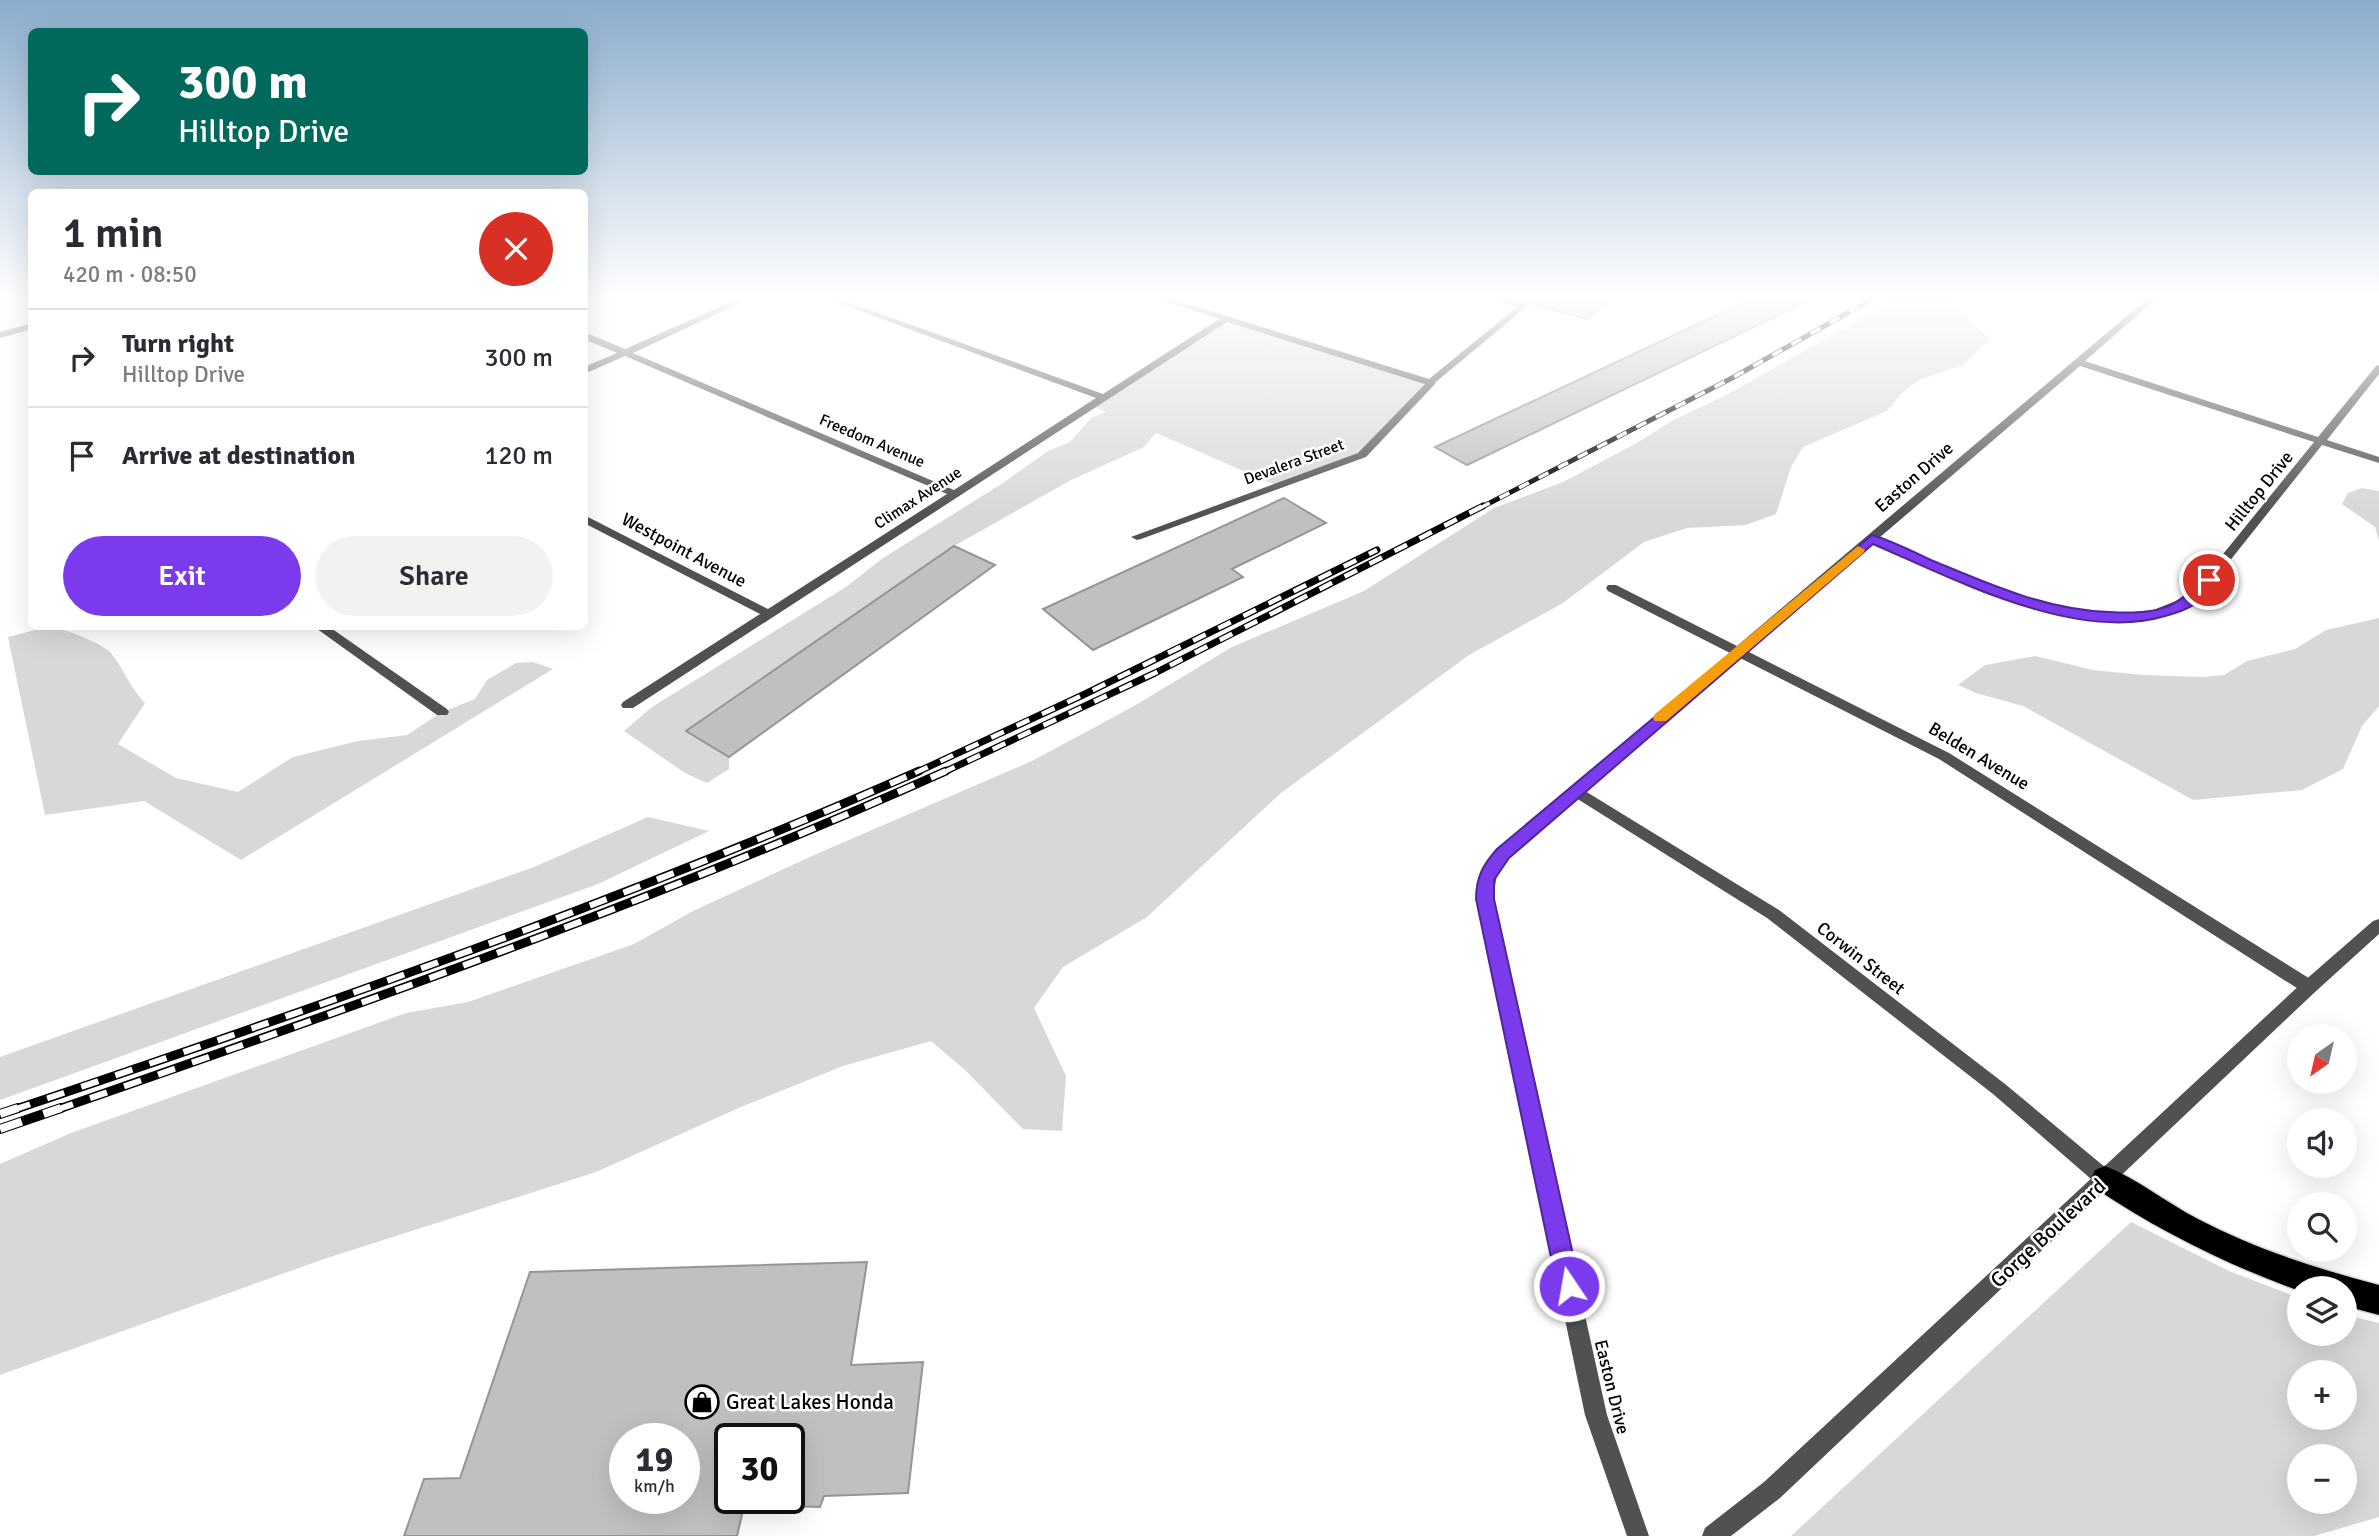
<!DOCTYPE html>
<meta charset="utf-8">
<style>
body{margin:0;font-family:Signika,sans-serif;background:#f2f2f3;color:#2b2b33;height:100vh;display:flex;flex-direction:column;font-size:26px;white-space:nowrap}
*{box-sizing:border-box;margin:0}
p{font-size:23px;color:#7c7c81}
.icon{flex:none;width:38px;height:38px;fill:none;stroke:currentColor;stroke-width:2;stroke-linecap:round;stroke-linejoin:round}
.map{position:relative;flex:1;overflow:hidden}
.drawer{position:absolute;left:28px;top:189px;width:560px;height:441px;display:flex;flex-direction:column;background:#fff;border-radius:10px;box-shadow:0 7px 28px #0002}
.drawer>*{flex:none}
.banner{position:absolute;left:28px;top:28px;width:560px;height:147px;border-radius:10px;box-shadow:0 7px 28px #0002;background:#00695c;color:#fff;overflow:hidden}
.needle{width:46px;rotate:214deg}
.tools{position:absolute;left:2287px;top:1024px;display:grid;gap:14px}
.tools a{display:grid;place-items:center;width:70px;height:70px;border-radius:50%;background:#fff;box-shadow:0 7px 28px #0002;font-size:35px}
.speed{position:absolute;left:609px;top:1423px;display:flex;gap:14px;font-size:35px;font-weight:700;text-align:center}
.speed>*{display:grid;place-content:center;width:91px;height:91px;border-radius:50%;background:#fff;box-shadow:0 7px 28px #0002;line-height:1}
.speed small{font-size:18px;font-weight:400}
.speed .limit{border:4px solid #111;border-radius:10px;background:#fff;color:#111}
.pin{position:absolute;display:grid;place-items:center;width:60px;height:60px;color:#fff;margin:-30px;border:4px solid #fff;border-radius:50%;box-shadow:0 2px 7px #0007}
.me{position:absolute;width:77px;margin:-38px;rotate:348deg;stroke-linejoin:round;filter:drop-shadow(0 0 5px #0008)}
.turn{display:flex;align-items:center;gap:24px;height:147px;padding:0 35px;font-size:32px}
.turn .icon{width:91px;height:91px;stroke-width:2.5}
.turn b{display:block;font-size:49px;line-height:60px}
.round{display:grid;place-items:center;flex:none;width:74px;height:74px;border-radius:37px;background:#f2f2f3}
.head{display:flex;align-items:center;justify-content:space-between;height:119px;padding:0 35px}
h1{font-size:42px;font-weight:600;line-height:52px}
.cta{display:flex;gap:14px;margin-top:auto;padding:14px 35px}
.cta a{flex:1;height:80px;border-radius:42px;background:#7c3aed;color:#fff;font-size:28px;font-weight:600;line-height:80px;text-align:center}
.cta a+a{background:#f2f2f3;color:#2b2b33}
ul{padding:0;list-style:none}
li{display:flex;align-items:center;gap:21px;height:98px;padding:0 35px;border-top:2px solid #e1e1e2}
li div{flex:1}
li b{display:block;font-size:26px}
li em{font-style:normal}
.map>svg:first-child{display:block}
.green{fill:#d8d8d8;fill-rule:evenodd}
.building{fill:#c0c0c0;stroke:#959595;stroke-width:2;fill-rule:evenodd}
.lines{fill:none;stroke-linecap:round;stroke-linejoin:round}
.motorway-casing{stroke:#dbdbdb;stroke-width:3}
.service{fill:#515151;fill-rule:evenodd}
.minor{fill:#515151;fill-rule:evenodd}
.tertiary{fill:#515151;fill-rule:evenodd}
.motorway{fill:#000;fill-rule:evenodd}
.rail-far3-casing{stroke:#000;stroke-width:5}
.rail-far2-casing{stroke:#000;stroke-width:7}
.rail-far1-casing{stroke:#000;stroke-width:9}
.rail-casing{stroke:#000;stroke-width:10}
.rail-far3{stroke:#fff;stroke-width:3.5;stroke-dasharray:11;stroke-linecap:butt}
.rail-far2{stroke:#fff;stroke-width:4.5;stroke-dasharray:14;stroke-linecap:butt}
.rail-far1{stroke:#fff;stroke-width:6;stroke-dasharray:18;stroke-linecap:butt}
.rail{stroke:#fff;stroke-width:8;stroke-dasharray:23;stroke-linecap:butt}
.route{fill:#7c3aed;stroke:#51269a;stroke-width:2}
.slow{fill:#f59e0b}
.labels{text-anchor:middle;dominant-baseline:central;stroke-width:5;stroke-linejoin:round;paint-order:stroke}
.far-street-label{font-size:16px;fill:#000;stroke:#fff}
.street-label{font-size:18px;fill:#000;stroke:#fff}
.near-street-label{font-size:21px;fill:#000;stroke:#fff}
.near-poi-label{font-size:21px;fill:#000;stroke:#fff;text-anchor:start}
</style>
<div class="map">
<svg width="2379" height="1536" viewBox="0 0 2379 1536">
<rect width="100%" height="100%" fill="#fff"/>
<g class="green">
<path d="M1889 298H1951L1962 314 1990 339 1963 365 1919 380 1901 394 1887 411 1803 447 1791 467 1776 514 1746 525 1687 528 1644 542 1563 603 1469 655 1281 793 1147 917 1063 967 1034 1008 1066 1076 1062 1131 1023 1129 965 1070 931 1041 843 1066 741 1107 596 1172 324 1259 0 1375V1164L71 1133 406 1013 468 1002 634 944 693 911 814 855 1032 761 1134 706 1232 647 1364 591 1494 508 1563 482 1635 444 1670 422 1730 393 1859 320Z"/>
<path d="M1226 319 1431 383 1362 455 1276 485 1156 433 1144 447 1071 480 954 546 686 731 729 757V769L707 783 685 773 624 731 652 707 846 587 883 558 1003 483 1048 451 1070 442 1091 418 1106 412 1091 405Z"/>
<path d="M2362 488 2379 491V541L2375 527 2342 504 2348 493Z"/>
<path d="M2379 618V706L2362 726 2343 769 2302 790 2193 800 2023 706 1976 693 1958 685 1985 665 2035 656 2093 670 2143 675 2203 677 2224 675 2247 661 2295 649 2326 630Z"/>
<path d="M47 627C61 627 102 643 111 653 124 669 130 688 145 703L118 744 176 778 238 792 293 757 358 741 407 735 442 712 475 699 487 680 516 663 533 662 553 669 241 860 144 801 45 815 8 637Z"/>
<path d="M648 817 709 831 598 884 0 1100V1057L534 867Z"/>
<path d="M2131 1222 2229 1271 2299 1298 2300 1334H2345V1315L2379 1323V1517L2314 1536H1791ZM2345 1372V1418H2300V1372ZM2345 1456V1502H2300V1456Z"/>
</g>
<g class="building">
<path d="M1540 298H1610L1587 319 1533 305Z"/>
<path d="M1753 298H1814L1467 465 1435 447Z"/>
<path d="M1284 498 1326 523 1232 569 1243 577 1093 650 1043 609Z"/>
<path d="M954 546 995 565 729 757 686 731Z"/>
<path d="M867 1262 851 1365 923 1362 908 1493 824 1496 820 1507 789 1506V1438H730V1498H746L737 1536H404L424 1479 460 1478 530 1272ZM625 1438H684V1498H625Z"/>
</g>
<g class="lines">
<defs>
<path id="motorway" d="M2105 1166C2138 1179 2167 1203 2198 1219 2256 1249 2317 1269 2379 1285V1315L2345 1306V1288H2300V1291C2227 1265 2159 1231 2095 1188L2091 1179 2095 1170Z"/>
</defs>
<use href="#motorway" class="motorway-casing"/>
<path class="service" d="M1428 381 1436 383 1366 457 1141 539 1137 540 1131 537 1358 453Z"/>
<g class="minor">
<path d="M740 298H751L633 353 954 490 1096 398 825 298H837L1103 394 1219 319 1156 298H1169L1429 379 1517 307 1490 298H1504L1522 303 1528 298H1537L1431 386 1227 322 633 708H623L621 705 623 702 760 614 584 523V515L768 609 947 494 625 356 584 374V367L617 353 584 339V332L625 349Z"/>
<path d="M2148 298H2157L2085 361 2318 437 2376 366 2379 365V374L2327 440 2379 457V463L2322 445 2197 602 2155 617 2114 622 2072 618 2026 607 1984 593 1873 544 1747 651 1949 753 2315 982 2317 987 2315 992 2309 994 2303 992 1939 759 1740 658 1585 791 1779 910 2005 1084 2112 1173 2114 1179 2112 1185 2105 1188 2098 1185 1993 1094 1767 918 1576 798 1508 857 1497 874 1493 899 1607 1415 1649 1536H1627L1585 1415 1477 899 1482 874 1498 849 1730 653 1608 591 1606 588 1608 585H1616L1737 646ZM2080 366 2314 442 2189 596 2153 610 2114 614 2072 611 2034 602 1992 588 1879 538Z"/>
<path d="M313 626H328L447 709 449 712 447 715H437Z"/>
</g>
<g class="tertiary">
<path d="M32 323V329L0 338V332Z"/>
<path d="M2379 919V934L2315 992 1780 1498 1731 1536H1702L1705 1528 1764 1482 2303 982 2373 921Z"/>
</g>
<use href="#motorway" class="motorway"/>
<defs>
<path id="rail-far3" d="M1480 508 1732 378 1874 298"/>
<g id="rail-far2">
<path d="M915 773 1085 694 1377 550"/>
<path d="M942 773 1155 673 1483 506"/>
</g>
<g id="rail-far1">
<path d="M13 1110C319 1007 623 901 919 771"/>
<path d="M56 1110C356 1006 656 901 946 771"/>
</g>
<g id="rail">
<path d="M0 1114 18 1108"/>
<path d="M0 1129 61 1108"/>
</g>
</defs>
<use href="#rail-far3" class="rail-far3-casing"/>
<use href="#rail-far2" class="rail-far2-casing"/>
<use href="#rail-far1" class="rail-far1-casing"/>
<use href="#rail" class="rail-casing"/>
<use href="#rail-far3" class="rail-far3"/>
<use href="#rail-far2" class="rail-far2"/>
<use href="#rail-far1" class="rail-far1"/>
<use href="#rail" class="rail"/>
</g>
<linearGradient id="sky" x2="0" y2="1"><stop stop-color="#8baccb"/><stop offset="0.58" stop-color="#fff"/><stop offset="1" stop-color="#fff" stop-opacity="0"/></linearGradient>
<rect width="2379" height="513" fill="url(#sky)"/>
<path class="route" d="M1872 535C1892 541 1912 551 1931 560 1989 584 2046 610 2109 612 2153 614 2175 612 2204 577H2213L2215 580C2210 587 2205 595 2199 601 2190 609 2176 613 2165 616 2076 643 1954 579 1873 544L1509 858 1494 880V899L1580 1286 1576 1294 1569 1298 1561 1294 1557 1286 1476 899C1476 877 1483 865 1497 849Z"/>
<path class="slow" d="M1858 546 1865 550 1863 553 1666 721H1655L1653 718 1655 714Z"/>
<defs>
<symbol id="shop-ring" viewBox="-11 -11 22 22"><circle r="9.5" fill="#fff" stroke="#000" stroke-width="1.5"/><path d="M-5-2.5h2.3a2.7 3.5 0 0 1 5.4 0H5L5.5 6h-11ZM-1.5-2.5h3a1.5 2.3 0 0 0-3 0Z" fill="#000"/></symbol>
</defs>
<g fill-rule="evenodd">
<use href="#shop-ring" x="683" y="1383" width="38" height="38"/>
</g>
<g class="labels">
<g class="far-street-label">
<text transform="translate(872 441) rotate(23)">Freedom Avenue</text>
<text transform="translate(1294 462) rotate(-20)">Devalera Street</text>
<text transform="translate(918 498) rotate(-33)">Climax Avenue</text>
</g>
<g class="street-label">
<text transform="translate(1914 477) rotate(-41)">Easton Drive</text>
<text transform="translate(2259 491) rotate(-51)">Hilltop Drive</text>
<text transform="translate(684 550) rotate(28)">Westpoint Avenue</text>
<text transform="translate(1979 756) rotate(31)">Belden Avenue</text>
<text transform="translate(1861 958) rotate(38)">Corwin Street</text>
<text transform="translate(1612 1387) rotate(76)">Easton Drive</text>
</g>
<g class="near-street-label">
<text transform="translate(2048 1233) rotate(-43)">Gorge Boulevard</text>
</g>
<g class="near-poi-label">
<text x="726" y="1402">Great Lakes Honda</text>
</g>
</g>
</svg>
<div class="tools">
<a><svg class="needle" viewBox="-14 -14 28 28"><path d="M0-13l5 13h-10z" fill="#e53935"/><path d="M0 13l5-13h-10z" fill="#7c7c81"/></svg></a>
<a><svg class="icon" aria-label="sound" viewBox="0 0 24 24"><path d="M4 9h4l5-4v14l-5-4H4zM17 9q2 3 0 6"/></svg></a>
<a><svg class="icon" aria-label="search" viewBox="0 0 24 24"><circle cx="10" cy="10" r="6"/><path d="M15 15l6 6"/></svg></a>
<a><svg class="icon" aria-label="layers" viewBox="0 0 24 24"><path d="M12 4l9 5-9 5-9-5zM3 14l9 5 9-5"/></svg></a>
<a>+</a>
<a>−</a>
</div>
<div class="speed"><div>19<small>km/h</small></div><div class="limit">30</div></div>
<div class="pin" style="left:2209px;top:580px;background:#d93025"><svg class="icon" aria-label="arrive" viewBox="0 0 24 24"><path d="M6 21V4h12l-3 4 3 4H6"/></svg></div>
<svg class="me" style="left:1569px;top:1286px" viewBox="-20 -20 40 40"><circle r="17" fill="#7c3aed" stroke="#fff" stroke-width="3"/><path d="M0-11L8 9 0 5-8 9z" fill="#fff"/></svg>
<div class="banner">
<div class="turn"><svg class="icon" aria-label="right" viewBox="0 0 24 24"><path d="M7 20v-9h11M14 6l5 5-5 5"/></svg><div><b>300 m</b>Hilltop Drive</div></div>
</div>
<section class="drawer">
<div class="head"><div><h1>1 min</h1><p>420 m · 08:50</p></div><a class="round" style="background:#d93025;color:#fff"><svg class="icon" aria-label="close" viewBox="0 0 24 24"><path d="M6 6l12 12M18 6L6 18"/></svg></a></div>
<ul>
<li><svg class="icon" aria-label="right" viewBox="0 0 24 24"><path d="M7 20v-9h11M14 6l5 5-5 5"/></svg><div><b>Turn right</b><p>Hilltop Drive</p></div><em>300 m</em></li>
<li><svg class="icon" aria-label="arrive" viewBox="0 0 24 24"><path d="M6 21V4h12l-3 4 3 4H6"/></svg><div><b>Arrive at destination</b></div><em>120 m</em></li>
</ul>
<div class="cta"><a>Exit</a><a>Share</a></div>
</section>
</div>
